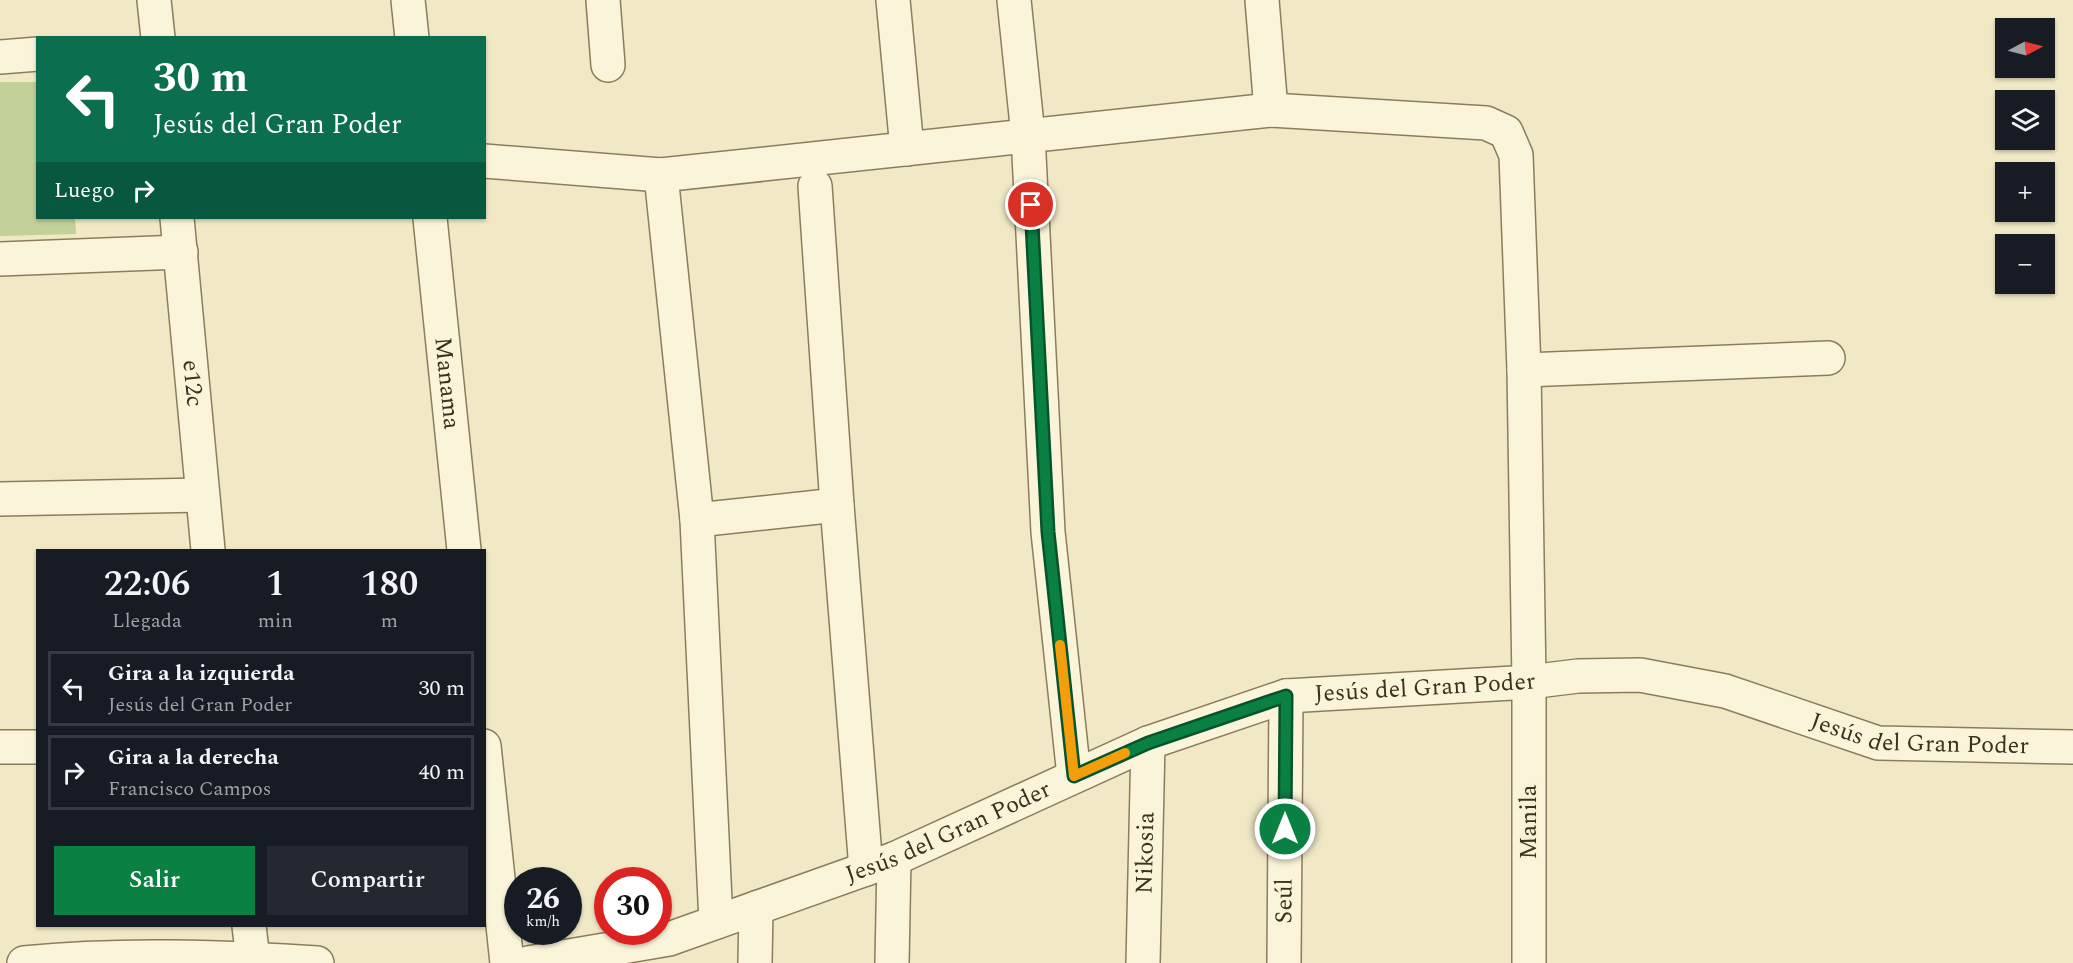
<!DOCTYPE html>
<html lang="es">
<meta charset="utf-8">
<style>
body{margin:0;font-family:Spectral,serif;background:#242831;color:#f1f3f6;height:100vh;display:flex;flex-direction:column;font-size:22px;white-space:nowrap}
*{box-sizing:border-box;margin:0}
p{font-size:20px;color:#9ea1a6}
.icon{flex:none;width:33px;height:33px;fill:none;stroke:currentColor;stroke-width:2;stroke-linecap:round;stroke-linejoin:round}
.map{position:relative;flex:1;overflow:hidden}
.drawer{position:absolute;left:36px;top:549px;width:450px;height:378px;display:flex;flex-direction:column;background:#171b24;border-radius:0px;box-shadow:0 2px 4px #0004}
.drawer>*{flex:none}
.top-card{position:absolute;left:36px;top:36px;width:450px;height:183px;border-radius:0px;box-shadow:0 2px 4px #0004;background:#0b6e4f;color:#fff;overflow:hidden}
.needle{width:39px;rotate:83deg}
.buttons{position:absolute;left:1995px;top:18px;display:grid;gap:12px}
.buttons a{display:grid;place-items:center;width:60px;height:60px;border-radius:0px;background:#171b24;box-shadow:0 2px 4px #0004;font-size:30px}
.speed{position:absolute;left:504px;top:867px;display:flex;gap:12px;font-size:30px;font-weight:700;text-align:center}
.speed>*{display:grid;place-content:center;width:78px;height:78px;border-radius:50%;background:#171b24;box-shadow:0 2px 4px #0004;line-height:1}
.speed small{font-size:15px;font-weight:400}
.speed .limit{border:9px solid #d22;background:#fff;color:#111}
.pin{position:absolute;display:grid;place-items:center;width:51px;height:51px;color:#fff;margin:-26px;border:3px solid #fff;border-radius:50%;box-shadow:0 2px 6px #0007}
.me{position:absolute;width:66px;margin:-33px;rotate:0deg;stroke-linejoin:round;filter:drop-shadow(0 0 4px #0008)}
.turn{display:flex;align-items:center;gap:21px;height:126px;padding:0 18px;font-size:27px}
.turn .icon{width:78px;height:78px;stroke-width:2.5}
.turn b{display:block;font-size:42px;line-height:51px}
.then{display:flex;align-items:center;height:57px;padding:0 18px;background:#0003;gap:12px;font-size:22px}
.eta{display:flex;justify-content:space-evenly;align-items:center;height:102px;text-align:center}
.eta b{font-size:36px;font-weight:600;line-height:42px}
.primary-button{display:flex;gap:12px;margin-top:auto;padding:12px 18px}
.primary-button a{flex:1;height:69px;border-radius:0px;background:#0b8043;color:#fff;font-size:24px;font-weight:600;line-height:69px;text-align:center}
.primary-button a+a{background:#242831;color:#f1f3f6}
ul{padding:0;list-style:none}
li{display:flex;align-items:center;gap:18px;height:75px;margin:0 12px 9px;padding:0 6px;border:3px solid #363941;border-radius:0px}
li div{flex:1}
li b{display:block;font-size:22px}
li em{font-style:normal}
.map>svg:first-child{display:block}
.green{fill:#c2d099}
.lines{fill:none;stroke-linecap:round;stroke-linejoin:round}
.street-casing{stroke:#8d7c5b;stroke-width:36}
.street{stroke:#faf5da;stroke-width:33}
.route-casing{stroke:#07532c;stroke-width:15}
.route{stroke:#0b8043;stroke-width:10}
.slow{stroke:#f59e0b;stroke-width:10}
.labels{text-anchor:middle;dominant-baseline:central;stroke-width:6;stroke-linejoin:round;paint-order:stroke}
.street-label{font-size:24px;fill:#3d311f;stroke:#f7f2d6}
</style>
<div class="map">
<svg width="2073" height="963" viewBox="0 0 2073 963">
<rect width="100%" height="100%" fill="#f1e9c6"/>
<path class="green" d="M0 82H37L38 218H75L76 234 0 236Z"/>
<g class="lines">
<defs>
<g id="street">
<path d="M154 0 158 38"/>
<path d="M408 0 412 38"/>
<path d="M603 0 608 65"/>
<path d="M893 0 907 149"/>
<path d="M1014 0 1028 135 1048 532 1074 776"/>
<path d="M1262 0 1271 110"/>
<path d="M0 57 38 54"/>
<path d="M484 161 661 175 1271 110 1486 123 1506 132 1516 155 1524 370 1529 682V963"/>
<path d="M661 175 697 520 716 922"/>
<path d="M815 186 837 505 866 869"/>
<path id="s1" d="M177 218 208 550"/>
<path id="s2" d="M430 218 464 550"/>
<path d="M0 259 181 252"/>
<path d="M1524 370 1828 358"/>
<path d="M0 499 202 495"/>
<path d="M697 520 837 505"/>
<path d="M484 746 507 963"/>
<path d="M0 747H38"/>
<path d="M249 926 253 959"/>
<path d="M24 963C121 953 220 957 317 963"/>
<path id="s3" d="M528 963 669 939 894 859 1148 743 1286 696 1529 682 1578 676 1640 675 1725 691 1878 743 2073 747"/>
<path d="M755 963 756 908"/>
<path d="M892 963 894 859"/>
<path id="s4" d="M1143 963 1148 743"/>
<path id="s5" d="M1284 963 1286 696"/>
</g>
</defs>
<use href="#street" class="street-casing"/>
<use href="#street" class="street"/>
</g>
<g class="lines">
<defs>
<path id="route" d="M1031 205 1048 532 1074 776 1148 743 1286 696 1285 829"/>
</defs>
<use href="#route" class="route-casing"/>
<use href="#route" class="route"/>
<path class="slow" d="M1060 645 1074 776 1125 753"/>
</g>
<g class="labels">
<g class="street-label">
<text stroke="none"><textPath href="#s1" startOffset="166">e12c</textPath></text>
<text stroke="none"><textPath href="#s2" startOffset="166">Manama</textPath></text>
<text stroke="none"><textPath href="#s3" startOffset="946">Jesús del Gran Poder</textPath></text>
<text stroke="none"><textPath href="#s3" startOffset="1450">Jesús del Gran Poder</textPath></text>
<text transform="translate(1529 822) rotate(-90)">Manila</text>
<text stroke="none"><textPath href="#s3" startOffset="442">Jesús del Gran Poder</textPath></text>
<text stroke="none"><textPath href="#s4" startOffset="110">Nikosia</textPath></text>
<text stroke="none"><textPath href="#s5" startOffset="62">Seúl</textPath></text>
</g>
</g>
</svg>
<div class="buttons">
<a><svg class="needle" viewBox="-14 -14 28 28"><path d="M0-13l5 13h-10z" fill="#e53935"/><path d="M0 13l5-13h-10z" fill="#9ea1a6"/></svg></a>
<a><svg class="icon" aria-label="layers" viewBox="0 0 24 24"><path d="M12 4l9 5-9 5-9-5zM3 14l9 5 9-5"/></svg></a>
<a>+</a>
<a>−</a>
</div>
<div class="speed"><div>26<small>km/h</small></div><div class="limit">30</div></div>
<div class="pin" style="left:1031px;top:205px;background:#d93025"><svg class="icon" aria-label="arrive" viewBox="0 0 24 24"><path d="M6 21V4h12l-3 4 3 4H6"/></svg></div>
<svg class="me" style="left:1285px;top:829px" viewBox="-20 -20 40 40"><circle r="17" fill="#0b8043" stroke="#fff" stroke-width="3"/><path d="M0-11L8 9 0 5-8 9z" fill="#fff"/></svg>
<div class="top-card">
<div class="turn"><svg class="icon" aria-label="left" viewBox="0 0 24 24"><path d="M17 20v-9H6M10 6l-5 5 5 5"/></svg><div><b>30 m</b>Jesús del Gran Poder</div></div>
<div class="then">Luego<svg class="icon" aria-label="right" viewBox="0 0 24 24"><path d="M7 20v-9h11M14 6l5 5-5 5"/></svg></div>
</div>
<section class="drawer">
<div class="eta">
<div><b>22:06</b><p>Llegada</p></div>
<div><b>1</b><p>min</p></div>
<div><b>180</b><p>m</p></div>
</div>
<ul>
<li><svg class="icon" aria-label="left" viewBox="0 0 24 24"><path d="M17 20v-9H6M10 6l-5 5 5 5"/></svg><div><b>Gira a la izquierda</b><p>Jesús del Gran Poder</p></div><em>30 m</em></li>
<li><svg class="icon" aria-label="right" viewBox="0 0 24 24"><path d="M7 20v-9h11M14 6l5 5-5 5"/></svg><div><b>Gira a la derecha</b><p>Francisco Campos</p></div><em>40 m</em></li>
</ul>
<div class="primary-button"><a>Salir</a><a>Compartir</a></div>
</section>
</div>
